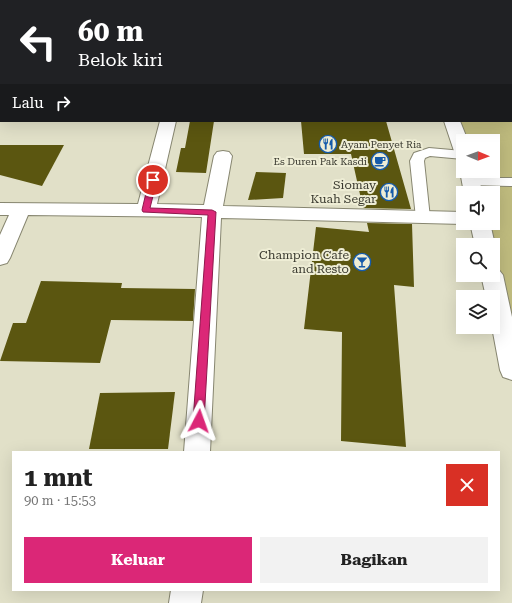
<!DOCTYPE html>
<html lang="id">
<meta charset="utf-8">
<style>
body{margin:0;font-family:"Roboto Serif",serif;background:#f2f2f2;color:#222;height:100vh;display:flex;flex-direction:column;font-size:15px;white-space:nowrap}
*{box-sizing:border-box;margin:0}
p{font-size:13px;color:#767676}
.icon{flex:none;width:22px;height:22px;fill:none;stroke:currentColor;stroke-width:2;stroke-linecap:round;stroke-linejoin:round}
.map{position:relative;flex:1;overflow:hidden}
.drawer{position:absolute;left:12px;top:451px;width:488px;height:140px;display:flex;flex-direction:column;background:#fff;border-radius:0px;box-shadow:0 4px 16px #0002}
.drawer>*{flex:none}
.banner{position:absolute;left:0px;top:0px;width:512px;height:122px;box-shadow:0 4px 16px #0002;background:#202124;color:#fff;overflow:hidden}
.needle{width:26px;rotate:91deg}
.tools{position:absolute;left:456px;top:134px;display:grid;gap:8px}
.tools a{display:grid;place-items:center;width:44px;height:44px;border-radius:0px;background:#fff;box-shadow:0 4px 16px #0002;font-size:20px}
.pin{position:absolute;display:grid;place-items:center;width:34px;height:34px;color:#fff;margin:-17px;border:2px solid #fff;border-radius:50%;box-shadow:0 1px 4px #0007}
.me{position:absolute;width:44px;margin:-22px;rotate:4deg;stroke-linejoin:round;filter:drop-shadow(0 0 3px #0008)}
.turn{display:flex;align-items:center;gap:14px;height:84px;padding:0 12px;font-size:18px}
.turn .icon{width:52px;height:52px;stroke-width:2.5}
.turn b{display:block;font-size:28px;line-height:34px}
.then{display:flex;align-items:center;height:38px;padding:0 12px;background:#0003;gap:8px;font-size:15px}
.round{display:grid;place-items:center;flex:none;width:42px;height:42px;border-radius:0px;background:#f2f2f2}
.summary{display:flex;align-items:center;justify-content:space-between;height:68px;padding:0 12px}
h1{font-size:24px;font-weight:700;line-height:30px}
.button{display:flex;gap:8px;margin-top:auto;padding:8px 12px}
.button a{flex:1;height:46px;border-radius:0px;background:#db2777;color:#fff;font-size:16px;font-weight:700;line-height:46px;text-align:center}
.button a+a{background:#f2f2f2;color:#222}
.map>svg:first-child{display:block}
.green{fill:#bfbb7e}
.building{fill:#5b5610}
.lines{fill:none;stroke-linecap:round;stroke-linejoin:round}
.service-casing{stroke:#878670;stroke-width:2}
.minor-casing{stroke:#878670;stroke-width:2}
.tertiary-casing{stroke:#878670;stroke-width:2}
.service{fill:#fff;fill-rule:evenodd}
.minor{fill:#fff;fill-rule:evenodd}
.tertiary{fill:#fff;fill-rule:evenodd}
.route{fill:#db2777;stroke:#8e194d}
.labels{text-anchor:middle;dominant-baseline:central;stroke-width:4;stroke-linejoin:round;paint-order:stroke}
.far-poi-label{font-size:10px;fill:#38382e;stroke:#eeedd5;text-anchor:start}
.poi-label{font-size:12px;fill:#38382e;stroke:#eeedd5;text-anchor:end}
</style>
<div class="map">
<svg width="512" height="603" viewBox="0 0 512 603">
<rect width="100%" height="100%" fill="#e1e0c8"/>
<path class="green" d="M511 66H512V337L493 245 486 223H493V193H479L473 171H493V141H463L456 121H511Z"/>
<g class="building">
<path d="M190 121H214L206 173 176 172 181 148H185Z"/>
<path d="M301 121H386L411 209 363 208 351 154H304Z"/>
<path d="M0 145H64L42 186 0 175Z"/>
<path d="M256 172 286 173 283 198 248 200Z"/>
<path d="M367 223 412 224 414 287 394 285 406 447 341 441 342 332 304 329 316 227 369 232Z"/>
<path d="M41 281 122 283 121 288 195 289 193 321 111 320 100 363 0 361 13 323H26Z"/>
<path d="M175 392 168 449H89L100 393Z"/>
</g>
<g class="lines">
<defs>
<g id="service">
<rect x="356" y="0" width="10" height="1"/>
<rect x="0" y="59" width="1" height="6"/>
<path d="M429 148 463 151V159L430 156 425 158 424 161 430 218 428 221 423 223 418 221 416 218 410 161 414 153Z"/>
<path d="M471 178H512V186L466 185 464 182 466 179Z"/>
</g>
<g id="minor">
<path d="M81 0H108L109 1H82Z"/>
<rect x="180" y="0" width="12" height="1"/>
<path d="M160 121H176L157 204 204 205 214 156 217 152 223 151 229 152 232 156 223 206 463 212V223H467L463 224 221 218 210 452H184L202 217 28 215 10 258 7 263 0 265V235L9 215H0V203L138 204Z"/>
<path d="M171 590H203L201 603H169Z"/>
</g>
<g id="tertiary">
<rect x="416" y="0" width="12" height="1"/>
<path d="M444 121H460L468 141H463V156L457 155 454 151Z"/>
<path d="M463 167V171H478L482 193H464L460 171Z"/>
<path d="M470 223H490L495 245 493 248V245H475Z"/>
<path d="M493 268 499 270 503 275 512 317V380L503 377 500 370 492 327H493V297H486L481 275H493Z"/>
</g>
</defs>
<use href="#service" class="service-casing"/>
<use href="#minor" class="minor-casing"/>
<use href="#tertiary" class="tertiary-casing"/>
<use href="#service" class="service"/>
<use href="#minor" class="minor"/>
<use href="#tertiary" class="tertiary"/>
</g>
<path class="route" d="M153 178 157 180 150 208 212 210 216 212 204 421 203 425 199 426 195 425 193 421 208 215 143 212 142 210 149 180Z"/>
<defs>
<symbol id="restaurant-ring" viewBox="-11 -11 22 22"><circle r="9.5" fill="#eeedd5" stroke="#155bab" stroke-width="1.5"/><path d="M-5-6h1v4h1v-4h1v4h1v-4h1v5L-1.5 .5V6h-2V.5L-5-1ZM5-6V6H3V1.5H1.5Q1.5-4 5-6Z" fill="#155bab"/></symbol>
<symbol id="cafe-ring" viewBox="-11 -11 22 22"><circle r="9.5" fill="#eeedd5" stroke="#155bab" stroke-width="1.5"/><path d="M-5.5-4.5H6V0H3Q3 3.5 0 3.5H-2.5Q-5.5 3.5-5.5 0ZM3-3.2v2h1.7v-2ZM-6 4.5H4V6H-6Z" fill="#155bab"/></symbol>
<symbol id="bar-ring" viewBox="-11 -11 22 22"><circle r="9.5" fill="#eeedd5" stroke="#155bab" stroke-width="1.5"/><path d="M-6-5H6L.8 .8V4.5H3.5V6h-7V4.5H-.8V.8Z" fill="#155bab"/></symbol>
</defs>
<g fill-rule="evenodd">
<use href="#restaurant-ring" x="318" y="134" width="20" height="20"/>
<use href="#cafe-ring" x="370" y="151" width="20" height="20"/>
<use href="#restaurant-ring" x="379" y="182" width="20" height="20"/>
<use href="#bar-ring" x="352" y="252" width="20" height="20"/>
</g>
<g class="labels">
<g class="far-poi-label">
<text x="341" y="144">Ayam Penyet Ria</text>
<text x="367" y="161" text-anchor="end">Es Duren Pak Kasdi</text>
</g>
<g class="poi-label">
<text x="376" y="185">Siomay<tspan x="376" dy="14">Kuah Segar</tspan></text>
<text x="349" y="255">Champion Cafe<tspan x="349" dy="14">and Resto</tspan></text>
</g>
</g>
</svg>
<div class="tools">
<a><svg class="needle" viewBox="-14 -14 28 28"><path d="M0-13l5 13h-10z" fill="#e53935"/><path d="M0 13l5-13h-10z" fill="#767676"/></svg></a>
<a><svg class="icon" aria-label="sound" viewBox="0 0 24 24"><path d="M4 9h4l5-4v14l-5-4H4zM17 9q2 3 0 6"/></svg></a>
<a><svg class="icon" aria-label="search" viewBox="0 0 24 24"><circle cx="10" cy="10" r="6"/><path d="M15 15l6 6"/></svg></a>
<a><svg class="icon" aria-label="layers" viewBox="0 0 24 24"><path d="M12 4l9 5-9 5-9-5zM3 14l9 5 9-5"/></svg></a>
</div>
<div class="pin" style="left:153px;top:180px;background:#d93025"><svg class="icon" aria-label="arrive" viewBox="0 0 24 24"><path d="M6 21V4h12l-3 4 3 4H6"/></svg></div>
<svg class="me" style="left:199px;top:421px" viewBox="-20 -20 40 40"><path d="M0-17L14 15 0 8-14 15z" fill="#db2777" stroke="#fff" stroke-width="4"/></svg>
<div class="banner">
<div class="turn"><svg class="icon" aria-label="left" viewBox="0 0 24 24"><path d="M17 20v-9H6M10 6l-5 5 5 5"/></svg><div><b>60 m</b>Belok kiri</div></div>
<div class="then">Lalu<svg class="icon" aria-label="right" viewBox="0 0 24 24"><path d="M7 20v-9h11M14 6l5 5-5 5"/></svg></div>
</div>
<section class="drawer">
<div class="summary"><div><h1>1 mnt</h1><p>90 m · 15:53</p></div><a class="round" style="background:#d93025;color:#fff"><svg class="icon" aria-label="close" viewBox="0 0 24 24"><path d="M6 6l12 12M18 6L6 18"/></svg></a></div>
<div class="button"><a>Keluar</a><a>Bagikan</a></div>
</section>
</div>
